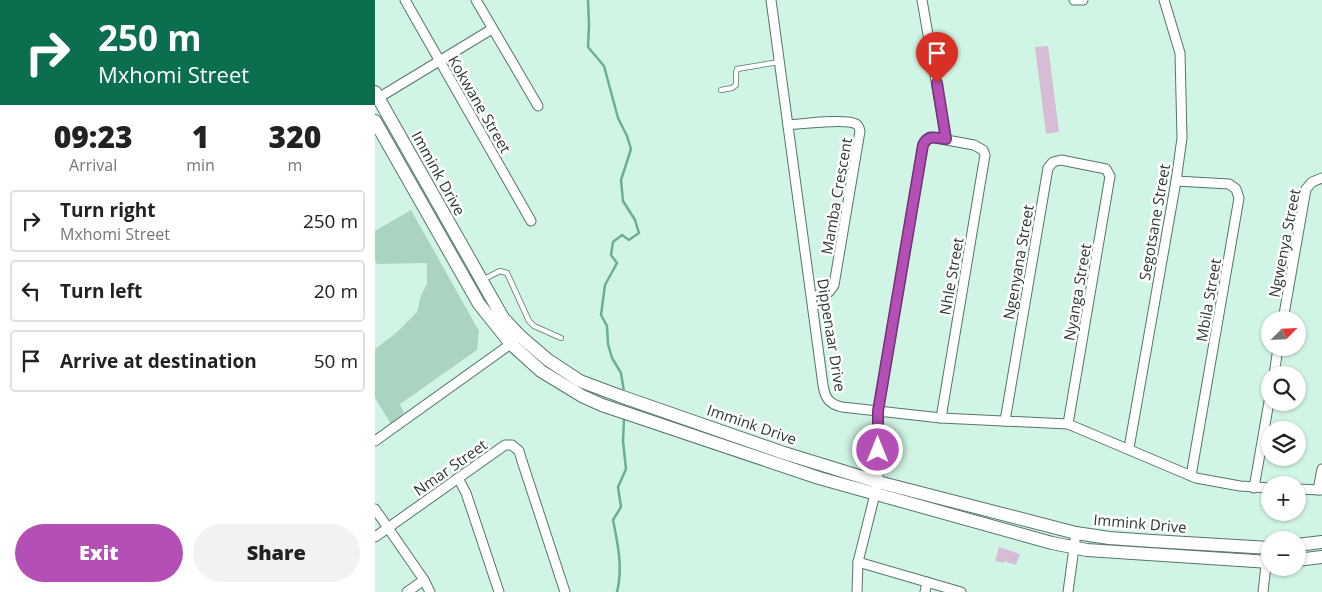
<!DOCTYPE html>
<meta charset="utf-8">
<style>
body{margin:0;font-family:"Open Sans",sans-serif;background:#f2f2f2;color:#222;height:100vh;display:flex;flex-direction:column;font-size:19px;white-space:nowrap}
*{box-sizing:border-box;margin:0}
p{font-size:16px;color:#767676}
.icon{flex:none;width:28px;height:28px;fill:none;stroke:currentColor;stroke-width:2;stroke-linecap:round;stroke-linejoin:round}
.map{position:relative;flex:1;overflow:hidden}
.drawer{display:flex;flex-direction:column;background:#fff;width:375px}
.drawer>*{flex:none}
.top-card{background:#0b6e4f;color:#fff;overflow:hidden}
.needle{width:32px;rotate:66deg}
.fabs{position:absolute;left:886px;top:311px;display:grid;gap:10px}
.fabs a{display:grid;place-items:center;width:45px;height:45px;border-radius:50%;background:#fff;box-shadow:0 1px 4px #0004;font-size:25px}
.pin{position:absolute;display:grid;place-items:center;width:42px;height:42px;color:#fff;margin:-51px -21px;border-radius:50% 50% 50% 0;rotate:-45deg;box-shadow:0 0 5px #0007}
.pin .icon{rotate:45deg}
.me{position:absolute;width:55px;margin:-28px;rotate:0deg;stroke-linejoin:round;filter:drop-shadow(0 0 4px #0008)}
.turn{display:flex;align-items:center;gap:18px;height:105px;padding:0 15px;font-size:22px}
.turn .icon{width:65px;height:65px;stroke-width:2.5}
.turn b{display:block;font-size:35px;line-height:42px}
.eta{display:flex;justify-content:space-evenly;align-items:center;height:85px;text-align:center}
.eta b{font-size:30px;font-weight:800;line-height:35px}
.cta{display:flex;gap:10px;margin-top:auto;padding:10px 15px}
.cta a{flex:1;height:58px;border-radius:30px;background:#b34fb5;color:#fff;font-size:20px;font-weight:800;line-height:58px;text-align:center}
.cta a+a{background:#f2f2f2;color:#222}
ul{padding:0;list-style:none}
li{display:flex;align-items:center;gap:15px;height:62px;margin:0 10px 8px;padding:0 5px;border:2px solid #e0e0e0;border-radius:5px}
li div{flex:1}
li b{display:block;font-size:19px}
li em{font-style:normal}
main{display:flex;flex:1;min-height:0}
.map>svg:first-child{display:block}
.green{fill:#abd4c0}
.lines{fill:none;stroke-linecap:round;stroke-linejoin:round}
.stream{stroke:#6cb092;stroke-width:2.5}
.building{fill:#d6bdd5}
.lane-casing{stroke:#567667;stroke-width:6}
.street-casing{stroke:#567667;stroke-width:11}
.secondary-casing{stroke:#567667;stroke-width:14}
.lane{stroke:#fff;stroke-width:4.5}
.street{stroke:#fff;stroke-width:9}
.secondary{stroke:#fff;stroke-width:12}
.route-casing{stroke:#743376;stroke-width:12}
.route{stroke:#b34fb5;stroke-width:9}
.labels{text-anchor:middle;dominant-baseline:central;stroke-width:5;stroke-linejoin:round;paint-order:stroke}
.street-label{font-size:15px;fill:#2b3933;stroke:#fff}
</style>
<main>
<section class="drawer">
<div class="top-card">
<div class="turn"><svg class="icon" aria-label="right" viewBox="0 0 24 24"><path d="M7 20v-9h11M14 6l5 5-5 5"/></svg><div><b>250 m</b>Mxhomi Street</div></div>
</div>
<div class="eta">
<div><b>09:23</b><p>Arrival</p></div>
<div><b>1</b><p>min</p></div>
<div><b>320</b><p>m</p></div>
</div>
<ul>
<li><svg class="icon" aria-label="right" viewBox="0 0 24 24"><path d="M7 20v-9h11M14 6l5 5-5 5"/></svg><div><b>Turn right</b><p>Mxhomi Street</p></div><em>250 m</em></li>
<li><svg class="icon" aria-label="left" viewBox="0 0 24 24"><path d="M17 20v-9H6M10 6l-5 5 5 5"/></svg><div><b>Turn left</b></div><em>20 m</em></li>
<li><svg class="icon" aria-label="arrive" viewBox="0 0 24 24"><path d="M6 21V4h12l-3 4 3 4H6"/></svg><div><b>Arrive at destination</b></div><em>50 m</em></li>
</ul>
<div class="cta"><a>Exit</a><a>Share</a></div>
</section>
<div class="map">
<svg width="947" height="592" viewBox="0 0 947 592">
<rect width="100%" height="100%" fill="#d1f5e4"/>
<path class="green" d="M36 210 104 331 102 350 25 404 29 413 16 424 0 398V349L21 333 42 312 46 295 52 284V263L2 264 0 261V231Z"/>
<g class="lines">
<g class="stream">
<path d="M213 0 214 25 213 47 229 66 243 118 252 136 256 149 246 180 248 201 260 220 264 233 254 240 247 235 238 242 236 255 242 263 230 285 226 315 232 326 233 344 237 358 246 373 249 392"/>
<path d="M242 592C248 569 243 544 238 520L246 507 243 487 251 469 248 441 249 418"/>
</g>
</g>
<g class="building">
<path d="M673 46 684 132 671 134 660 47Z"/>
<path d="M624 547 645 554 641 565 629 561V563L620 561Z"/>
</g>
<g class="lines">
<defs>
<g id="lane">
<path d="M346 90 357 88 361 85V73L362 69 404 62"/>
<path d="M107 280 125 271 132 273 154 321 159 326 186 338"/>
</g>
<g id="street">
<path d="M30 0 156 221"/>
<path d="M101 0 163 106"/>
<path d="M396 0 448 385C450 398 454 404 467 407L566 418 693 424 821 478 865 486 895 488"/>
<path d="M547 0 571 139"/>
<path d="M699 0H708"/>
<path d="M0 100 117 29"/>
<path d="M413 125C426 124 471 118 481 124 484 126 484 128 485 131L459 285 454 292 437 297"/>
<path d="M801 181 854 184 861 189 864 198 816 476"/>
<path d="M908 320 931 189 937 182 947 178"/>
<path d="M899 375 903 348"/>
<path d="M630 421 673 168 678 162 686 160 731 169 735 176 693 424"/>
<path d="M0 441 140 341"/>
<path d="M754 448 801 181 807 138 805 53 789 0"/>
<path d="M83 478 91 493 124 592"/>
<path d="M879 488 895 396"/>
<path d="M922 489 947 490"/>
<path d="M943 490 947 469"/>
<path d="M0 509 49 580 55 592"/>
<path d="M0 537 130 445H137L144 451 147 461 190 592"/>
<path d="M483 562 586 592"/>
<path d="M32 592 49 580"/>
<path d="M482 592 483 562 503 482V411L548 145 551 140 555 137 599 145 608 150 610 155 566 418"/>
<path d="M550 592 552 582"/>
<path d="M693 592 701 533"/>
<path d="M888 592 893 548"/>
</g>
<g id="secondary">
<path d="M0 92 128 318 145 336 173 360 205 381 245 396 409 453 503 482 701 533 734 538 777 541 895 548"/>
<path d="M0 121 104 304 136 344 166 371 207 396 227 405 444 478 677 543 712 550 895 562"/>
<path d="M922 545 947 542"/>
<path d="M922 560 947 557"/>
</g>
</defs>
<use href="#lane" class="lane-casing"/>
<use href="#street" class="street-casing"/>
<use href="#secondary" class="secondary-casing"/>
<use href="#lane" class="lane"/>
<use href="#street" class="street"/>
<use href="#secondary" class="secondary"/>
</g>
<g class="lines">
<defs>
<path id="route" d="M503 450V411L548 145C553 134 561 138 571 139L562 83"/>
</defs>
<use href="#route" class="route-casing"/>
<use href="#route" class="route"/>
</g>
<g class="labels">
<g class="street-label">
<text transform="translate(105 104) rotate(60)">Kokwane Street</text>
<text transform="translate(64 173) rotate(61)">Immink Drive</text>
<text transform="translate(461 196) rotate(-80)">Mamba Crescent</text>
<text transform="translate(779 222) rotate(-80)">Segotsane Street</text>
<text transform="translate(909 243) rotate(-79)">Ngwenya Street</text>
<text transform="translate(643 262) rotate(-80)">Ngenyana Street</text>
<text transform="translate(576 276) rotate(-80)">Nhle Street</text>
<text transform="translate(702 292) rotate(-80)">Nyanga Street</text>
<text transform="translate(833 300) rotate(-80)">Mbila Street</text>
<text transform="translate(457 335) rotate(81)">Dippenaar Drive</text>
<text transform="translate(377 424) rotate(19)">Immink Drive</text>
<text transform="translate(75 467) rotate(-35)">Nmar Street</text>
<text transform="translate(765 523) rotate(5)">Immink Drive</text>
</g>
</g>
</svg>
<div class="fabs">
<a><svg class="needle" viewBox="-14 -14 28 28"><path d="M0-13l5 13h-10z" fill="#e53935"/><path d="M0 13l5-13h-10z" fill="#767676"/></svg></a>
<a><svg class="icon" aria-label="search" viewBox="0 0 24 24"><circle cx="10" cy="10" r="6"/><path d="M15 15l6 6"/></svg></a>
<a><svg class="icon" aria-label="layers" viewBox="0 0 24 24"><path d="M12 4l9 5-9 5-9-5zM3 14l9 5 9-5"/></svg></a>
<a>+</a>
<a>−</a>
</div>
<div class="pin" style="left:562px;top:83px;background:#d93025"><svg class="icon" aria-label="arrive" viewBox="0 0 24 24"><path d="M6 21V4h12l-3 4 3 4H6"/></svg></div>
<svg class="me" style="left:503px;top:450px" viewBox="-20 -20 40 40"><circle r="17" fill="#b34fb5" stroke="#fff" stroke-width="3"/><path d="M0-11L8 9 0 5-8 9z" fill="#fff"/></svg>
</div>
</main>
